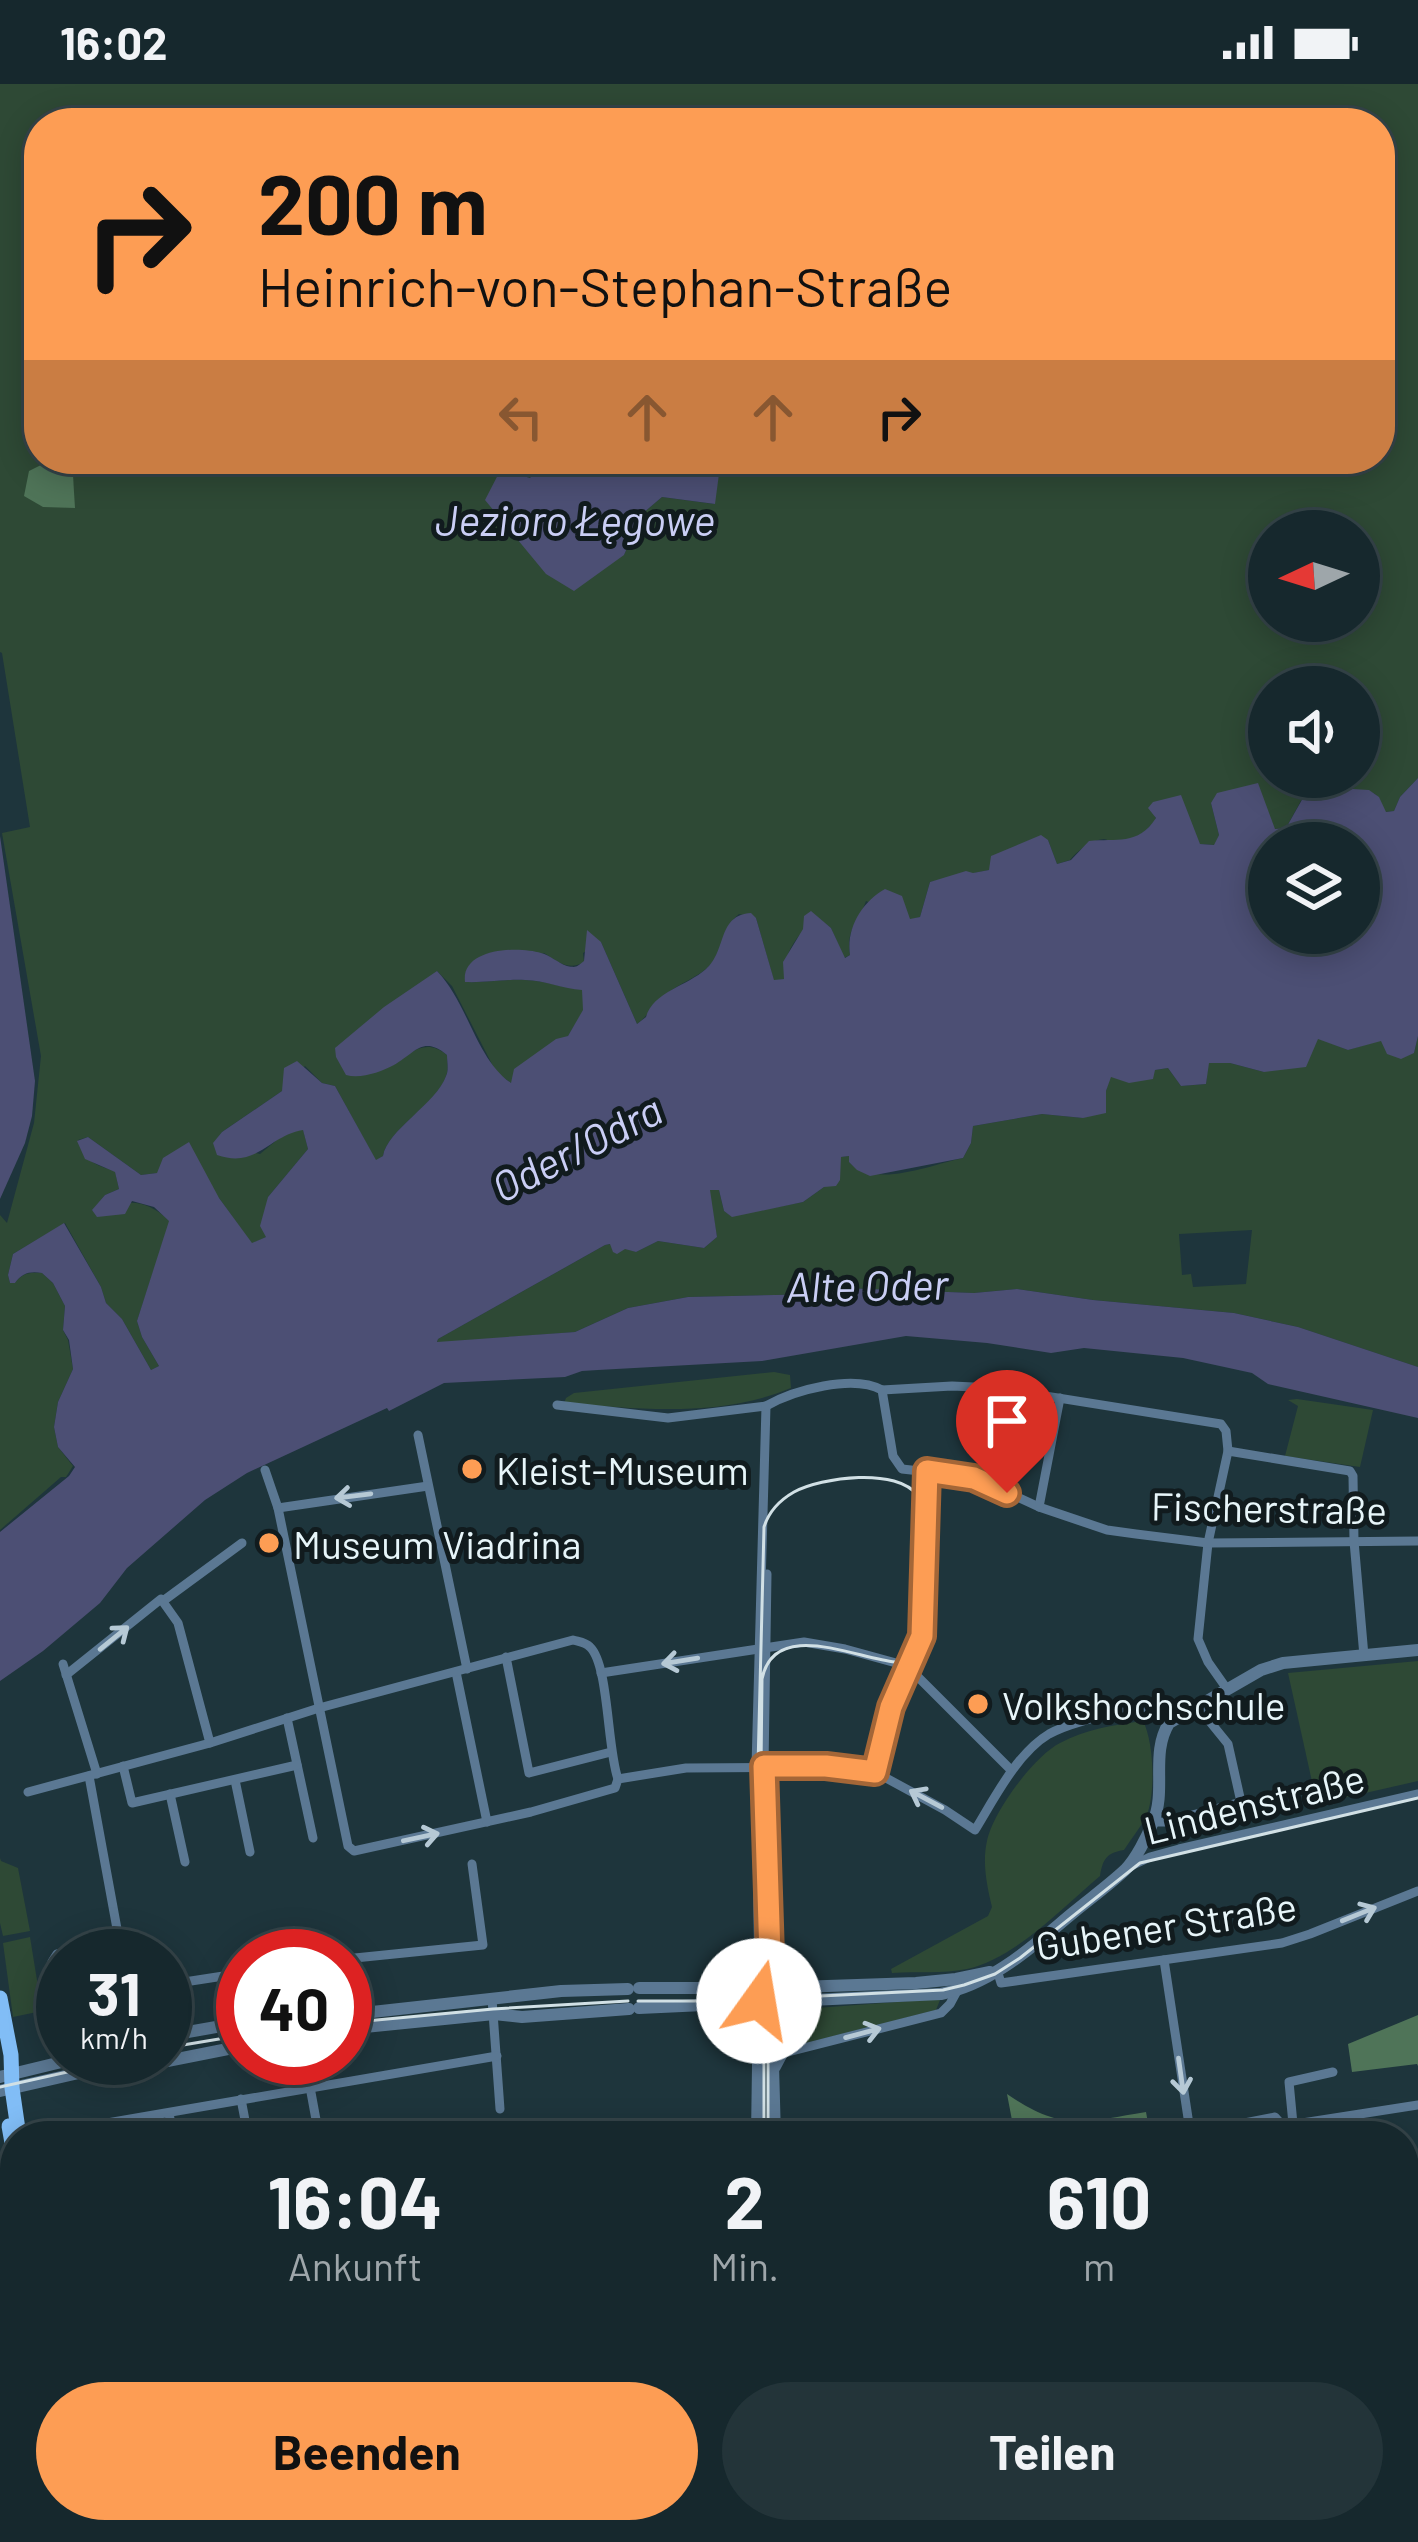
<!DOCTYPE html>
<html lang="de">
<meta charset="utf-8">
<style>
body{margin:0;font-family:Barlow,sans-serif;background:#233439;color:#f1f3f6;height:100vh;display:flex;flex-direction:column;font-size:45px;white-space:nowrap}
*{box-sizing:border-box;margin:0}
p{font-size:39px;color:#9ea6aa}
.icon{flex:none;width:66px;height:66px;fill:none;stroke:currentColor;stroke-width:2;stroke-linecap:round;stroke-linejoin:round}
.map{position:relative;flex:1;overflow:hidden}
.drawer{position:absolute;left:0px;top:2037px;width:1419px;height:423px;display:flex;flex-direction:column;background:#16282d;border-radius:48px 48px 0 0;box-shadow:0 6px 30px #0003,0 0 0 3px #354449}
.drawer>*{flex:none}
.guide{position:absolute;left:24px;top:24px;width:1371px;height:366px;border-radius:48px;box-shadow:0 6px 30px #0003,0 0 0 3px #354449;background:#fd9d54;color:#111;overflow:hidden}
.needle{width:78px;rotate:266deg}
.controls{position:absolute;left:1248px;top:426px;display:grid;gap:24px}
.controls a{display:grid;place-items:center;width:132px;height:132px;border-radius:50%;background:#16282d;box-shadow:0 6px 30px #0003,0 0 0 3px #354449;font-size:60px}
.speed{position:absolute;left:36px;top:1845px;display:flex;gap:24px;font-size:60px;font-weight:700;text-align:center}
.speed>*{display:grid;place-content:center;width:156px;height:156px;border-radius:50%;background:#16282d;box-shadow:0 6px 30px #0003,0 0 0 3px #354449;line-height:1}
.speed small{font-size:30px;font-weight:400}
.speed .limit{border:18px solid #d22;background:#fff;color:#111}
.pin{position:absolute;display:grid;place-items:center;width:102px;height:102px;color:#fff;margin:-123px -51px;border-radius:50% 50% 50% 0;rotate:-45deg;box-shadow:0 0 12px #0007}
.pin .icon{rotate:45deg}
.me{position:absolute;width:132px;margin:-66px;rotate:13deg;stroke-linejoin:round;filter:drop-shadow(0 0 9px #0008)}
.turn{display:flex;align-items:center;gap:42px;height:252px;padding:0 36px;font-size:54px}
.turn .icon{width:156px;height:156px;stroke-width:2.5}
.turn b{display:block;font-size:84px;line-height:102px}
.lanes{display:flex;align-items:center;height:114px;padding:0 36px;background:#0003;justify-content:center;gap:60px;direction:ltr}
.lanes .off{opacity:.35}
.eta{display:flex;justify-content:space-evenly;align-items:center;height:204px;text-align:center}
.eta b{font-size:72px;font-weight:700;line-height:84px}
.cta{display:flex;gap:24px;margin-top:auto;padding:24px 36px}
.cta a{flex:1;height:138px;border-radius:72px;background:#fd9d54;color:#111;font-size:48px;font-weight:700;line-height:138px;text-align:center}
.cta a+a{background:#233439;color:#f1f3f6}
.status{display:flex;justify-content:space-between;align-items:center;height:84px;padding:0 60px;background:#16282d;direction:ltr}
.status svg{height:33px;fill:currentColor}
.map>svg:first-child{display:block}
.green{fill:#2e4935;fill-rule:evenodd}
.forest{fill:#4f7458}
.water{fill:#4c4f74;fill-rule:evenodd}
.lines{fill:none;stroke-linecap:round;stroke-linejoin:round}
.minor{stroke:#5b7893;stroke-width:9}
.tertiary{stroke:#5b7893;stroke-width:12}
.primary{stroke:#81bdf6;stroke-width:15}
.tram{stroke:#d1e0e5;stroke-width:3}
.rail{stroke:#d1e0e5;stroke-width:3;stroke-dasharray:15 15;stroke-linecap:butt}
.oneway{stroke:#b6c9d5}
.route-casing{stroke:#a46637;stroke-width:30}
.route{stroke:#fd9d54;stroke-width:21}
.poi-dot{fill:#fd9d54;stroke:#111b1e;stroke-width:4.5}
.labels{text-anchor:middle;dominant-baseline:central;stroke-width:10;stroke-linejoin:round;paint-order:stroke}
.poi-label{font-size:39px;fill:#e7f5f9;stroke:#111b1e;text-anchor:start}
.street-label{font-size:39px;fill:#e7f5f9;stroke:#111b1e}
.water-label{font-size:42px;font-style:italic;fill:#cacef5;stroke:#111b1e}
</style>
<div class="status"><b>16:02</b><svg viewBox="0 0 49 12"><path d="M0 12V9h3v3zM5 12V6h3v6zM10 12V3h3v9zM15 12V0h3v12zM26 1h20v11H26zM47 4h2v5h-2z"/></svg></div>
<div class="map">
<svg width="1418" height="2458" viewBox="0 0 1418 2458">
<rect width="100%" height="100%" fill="#1e353c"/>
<g class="green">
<path d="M0 0H1418V694L1400 713 1394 727 1385 728C1374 699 1372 713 1351 704 1345 701 1341 697 1336 693H1359V603H1269V693H1297V696L1306 697 1308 704 1286 744 1275 745 1211 719 1219 751 1215 761 1200 760 1153 728 1156 735C1147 748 1130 760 1113 758 1110 758 1107 755 1104 755 1091 756 1077 767 1070 776L1057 780 1048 756 989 786 930 798 920 833 910 836 866 817C858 840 846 844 850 871L844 874 831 844 818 834C798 849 782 869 785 895L774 897 756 834 739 830C718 848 727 861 712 879 699 894 678 899 664 912 654 921 648 932 637 940L601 858 583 869 584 878C569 887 558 878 544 869L466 898C485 899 505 895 525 896 545 896 564 905 583 905L584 926 568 952 511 999 496 988 452 902 437 887 394 981C411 967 427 954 447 971 447 978 449 985 446 992 438 1019 387 1046 383 1072L376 1077 335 1002 322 999 305 982 282 1007 222 1048 214 1059 260 1070 284 1050 303 1045 308 1065 268 1113 266 1153 252 1160 219 1114 157 1089 141 1091 88 1053 78 1056C84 1077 95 1081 115 1087L119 1105 105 1111 92 1127C127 1118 140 1111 170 1137L137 1237 142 1253 159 1282 151 1286 122 1235 106 1219 101 1203 65 1139 13 1170 8 1191 10 1199H15C22 1189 30 1188 42 1189L53 1199 65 1222 63 1246 68 1256 73 1285 58 1318 54 1343 58 1363 73 1382 66 1393H61L0 1446V1131L7 1139 34 1039 41 972 2 749 30 743 2 569 0 568ZM39 39H1380V375H721L714 420 662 413 642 430 624 471 501 386 530 394 545 375H39ZM1269 447H1359V537H1269Z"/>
<path d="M1418 952V1283L1298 1243 1234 1229 1093 1216 1017 1205 974 1209 843 1204 824 1210 688 1213 628 1224 575 1248 437 1259 438 1255 605 1161 611 1160 636 1168 658 1157 704 1164 717 1153 709 1106H719L724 1127 732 1132 803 1118 824 1103 840 1095V1073L849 1072V1078C875 1105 930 1081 963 1074L971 1059 973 1042 1042 1030 1083 1034 1106 1007 1110 993 1168 984 1181 1002 1206 1000 1208 979H1230L1264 988 1318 954 1348 966 1381 956 1414 969ZM1252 1146 1246 1200 1193 1203 1191 1190 1182 1191 1179 1150Z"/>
<path d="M774 1288 790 1291 791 1304C719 1334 640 1325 564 1319L566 1314 574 1309Z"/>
<path d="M1297 1315 1373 1326 1360 1383 1285 1372 1298 1322 1288 1316Z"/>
<path d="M1418 1577V1697L1317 1720 1288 1589Z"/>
<path d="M1143 1637C1154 1658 1156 1711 1146 1733 1140 1744 1131 1755 1124 1766 1107 1769 1103 1774 1100 1792 1063 1823 1016 1874 967 1885 942 1890 918 1887 892 1889L891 1885 988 1832 992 1823C987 1802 982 1779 987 1757 993 1728 1034 1672 1060 1659 1086 1645 1114 1641 1143 1637Z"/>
<path d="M0 1774 1 1777 18 1784 30 1847 3 1852 0 1839Z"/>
<path d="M30 1853 42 1927 13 1933 3 1859Z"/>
<path d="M937 1915 940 1916 936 1926 794 1962 792 1938 803 1925Z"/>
<path d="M15 2157V2266H0V2159Z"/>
</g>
<g class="forest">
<path d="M53 375H72L75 424 43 423 24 412 29 387Z"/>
<path d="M1418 1931V1982L1417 1980 1352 1988 1348 1960Z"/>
<path d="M1007 2010C1062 2048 1084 2038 1146 2028L1148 2039 1177 2035 1179 2052H1015Z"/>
</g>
<g class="water">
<path d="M545 375H721L715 420 662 413 642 430 624 471 574 507 546 490 485 416 501 385 530 394Z"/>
<path d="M1297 693H1336L1353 705 1369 706 1379 713 1386 728 1394 727 1400 713 1418 694V952L1414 969 1401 975 1387 970 1381 957 1348 966 1318 955 1306 983 1264 988 1230 979H1209L1206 1000 1181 1002 1168 984 1155 986 1153 995 1129 999 1111 993 1106 1007V1029L1083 1034 1042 1030 973 1042 971 1059 963 1074 870 1092 857 1086 849 1078V1072L841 1073 840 1096 836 1102 824 1103 803 1118 732 1133 724 1127 719 1106H710L717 1153 704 1164 658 1157 636 1168 625 1165 617 1170 613 1168 610 1160 605 1161 438 1255 437 1258 575 1248 628 1224 688 1213 824 1210 843 1204 974 1209 1017 1205 1093 1216 1234 1229 1298 1243 1418 1283V1334L1268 1300 1252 1289 1183 1274 1084 1264 1051 1269 987 1259 906 1252 762 1277 598 1286 582 1287 565 1293 444 1299 389 1327 387 1324 247 1389 205 1416 127 1484 100 1519 43 1567 0 1597V1448L69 1392 75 1383 58 1363 54 1343 58 1318 73 1285 69 1256 63 1246 65 1222 53 1199 42 1189C30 1187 22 1189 15 1199H10L8 1191 13 1170 64 1139 101 1203 106 1219 122 1235 151 1286 159 1282 142 1253 137 1237 169 1137 154 1123 132 1117 125 1130 97 1133 92 1126 105 1111 119 1105 115 1088 85 1075 77 1057 88 1053 141 1091 157 1089 163 1074 189 1058 219 1114 252 1159 266 1153 260 1142 268 1113 308 1065 303 1046C268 1052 257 1085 217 1071L213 1059 222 1048 282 1007 284 984 297 977 322 999 335 1002 376 1076 383 1072C387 1046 437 1019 446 992 449 986 447 978 447 971 423 951 415 969 394 981 381 988 361 995 346 991L336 973 335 964 384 923 437 887C468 919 476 975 511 999L514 985 556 955 568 952 583 926 582 906C563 905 545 896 525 896 505 895 485 899 465 898 461 864 518 862 541 869 550 871 558 879 567 882 577 884 576 883 584 877L587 846 601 858 637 940 646 933C653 908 687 902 706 885 727 867 717 831 751 829L756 834 774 896 784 895 783 878 803 845 804 832 811 827 831 844 845 874 850 871C846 844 862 818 885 805L902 812 910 835 920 833 930 798 966 787 973 789 989 786 991 772 1041 751 1048 756 1057 780 1071 776 1089 757C1116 754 1138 762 1156 734L1148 724 1153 718 1181 711 1200 760 1214 761 1219 751 1211 719 1217 709 1258 699 1275 745 1286 744 1308 705 1306 697 1297 696ZM1359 759V849H1269V759Z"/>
<path d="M0 752 35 997 32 1032 25 1059 0 1115Z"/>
</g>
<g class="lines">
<g class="minor">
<path d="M882 1306 952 1302 996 1304 1221 1340 1226 1347 1228 1367 1208 1459 1198 1555 1208 1578 1227 1605"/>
<path d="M557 1321 668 1334 766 1322C794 1306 853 1290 882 1306L893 1372 902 1385 974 1393 1039 1423 1107 1446 1136 1450 1208 1459 1418 1457"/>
<path d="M418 1351 467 1585"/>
<path d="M1228 1367 1350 1387 1353 1392 1354 1457 1364 1572"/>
<path d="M265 1386 278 1424 348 1762 354 1767 531 1728 615 1704 618 1695 686 1684 849 1683 875 1688 945 1726 975 1746C994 1715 1017 1669 1049 1650 1069 1639 1098 1633 1120 1628 1145 1623 1153 1618 1169 1639"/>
<path d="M1039 1423 1060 1314"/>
<path d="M278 1424 428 1402"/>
<path d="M767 1490 764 1682 771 1904"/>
<path d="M163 1517 242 1459"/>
<path d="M506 1573 529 1689 611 1668"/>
<path d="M63 1580 97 1690"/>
<path d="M456 1588 487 1738"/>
<path d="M601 1589 804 1558 845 1565 907 1582 1011 1686"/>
<path d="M66 1591 161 1515 178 1539 210 1659"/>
<path d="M287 1634 313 1754"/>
<path d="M123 1682 132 1719 297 1681"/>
<path d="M875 1688 891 1623 922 1553 927 1387"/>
<path d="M89 1692 122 1872"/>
<path d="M235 1696 250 1768"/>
<path d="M28 1708 210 1659 319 1624 573 1556C580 1558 585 1558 590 1563 609 1581 607 1665 618 1695"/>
<path d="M170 1710 185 1778"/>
<path d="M1153 1738H1166L1241 1718 1228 1660 1198 1623"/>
<path d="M1131 1782 1150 1773 1179 1765 1418 1710"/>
<path d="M345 1875 483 1861 472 1780"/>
<path d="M1164 1876 1190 2047 1193 2049 1275 2033 1283 2042 1285 2052"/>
<path d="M997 1886 1001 1899 1282 1859 1310 1850 1418 1807"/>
<path d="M165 1901 243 1889"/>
<path d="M759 1903 756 1682 766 1322"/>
<path d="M59 1911 52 1878 57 1870 119 1857"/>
<path d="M492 1915 500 2025"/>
<path d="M776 1984 784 1969 941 1929 950 1920 957 1907"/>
<path d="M310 2003 319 2052"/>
<path d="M241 2015 248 2052"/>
<path d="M169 2029 173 2052"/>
<path d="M1293 2040 1289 1998 1333 1988"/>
<path d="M1283 2042 1418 2021"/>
<path d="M55 2048 497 1972"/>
<path d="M1404 2146 1418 2134"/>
<path d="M1404 2168 1418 2185"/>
<path d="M1404 2245 1418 2233"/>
<path d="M0 2276 15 2274"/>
<path d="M1405 2399 1410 2404"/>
<path d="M304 2445 306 2458"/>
<path d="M484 2445 491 2458"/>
<path d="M624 2445 630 2458"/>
<path d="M432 2458 443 2445"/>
</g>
<g class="tertiary">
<path d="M639 1904H768L916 1899 956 1895 990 1888"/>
<path d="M771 1911 775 2052"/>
<path d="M639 1924 941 1910C993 1900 1035 1860 1074 1828 1091 1814 1109 1801 1125 1786 1136 1775 1147 1753 1153 1738 1167 1706 1150 1670 1169 1639L1261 1586 1283 1579 1418 1566"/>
<path d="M345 1931 561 1907 628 1905"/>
<path d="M345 1945 494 1930 522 1933 629 1925"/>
<path d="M165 1952 222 1942H243"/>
<path d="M0 1993 78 1974"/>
<path d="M0 2007 105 1983H137L243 1962"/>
<path d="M757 2052 759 1911"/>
<path d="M762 2458 763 2445"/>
<path d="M774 2458 775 2445"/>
</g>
<g class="primary">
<path d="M0 1914 11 1971 12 2004 19 2052"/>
<path d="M9 2042 15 2076"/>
<path d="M93 2445 96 2458"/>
</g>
<g class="tram">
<path d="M638 1917H736L751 1926 761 1948"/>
<path d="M345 1939 493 1925 628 1917"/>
<path d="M770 1946C774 1928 783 1919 800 1913L943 1906 964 1901 995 1890 1020 1874 1140 1779 1418 1714"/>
<path d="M165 1964 243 1951"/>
<path d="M0 2003 130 1974"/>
<path d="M764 2052V1875L758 1682 764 1443C769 1427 780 1416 794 1408 821 1393 898 1383 918 1412 931 1431 922 1524 922 1552 918 1568 911 1577 895 1578 855 1574 774 1534 762 1595L761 1682 768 1904V2052"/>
<path d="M1406 2397 1412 2402"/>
<path d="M767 2458 768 2445"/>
</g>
<g class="rail">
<path d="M1404 2313 1418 2301"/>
<path d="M1404 2365 1418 2350"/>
<path d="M1404 2394 1418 2380"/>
<path d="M1289 2458 1297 2445"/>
<path d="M1335 2458 1346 2445"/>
</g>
</g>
<defs><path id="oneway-shaft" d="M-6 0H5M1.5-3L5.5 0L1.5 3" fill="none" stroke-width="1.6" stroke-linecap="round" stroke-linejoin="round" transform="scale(3)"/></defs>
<g class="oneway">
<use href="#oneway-shaft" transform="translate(353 1412) rotate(173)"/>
<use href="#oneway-shaft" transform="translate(114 1554) rotate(-39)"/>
<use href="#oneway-shaft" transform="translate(680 1577) rotate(171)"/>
<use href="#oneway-shaft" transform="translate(926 1715) rotate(-152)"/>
<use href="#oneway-shaft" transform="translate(421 1753) rotate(-12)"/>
<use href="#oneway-shaft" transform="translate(1359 1830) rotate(-22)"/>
<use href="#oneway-shaft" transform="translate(863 1949) rotate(-15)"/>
<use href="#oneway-shaft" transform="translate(1181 1992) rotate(82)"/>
</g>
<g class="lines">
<defs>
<path id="route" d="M759 1917H771V1904L764 1682H826L875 1688 891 1623 922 1552 927 1387 974 1394 1007 1409"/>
</defs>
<use href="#route" class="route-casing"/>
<use href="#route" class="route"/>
</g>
<g class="poi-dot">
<circle cx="472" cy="1385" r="12"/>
<circle cx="269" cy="1459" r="12"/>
<circle cx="978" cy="1620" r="12"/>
</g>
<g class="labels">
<g class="poi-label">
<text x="496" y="1385">Kleist-Museum</text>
<text x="293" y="1459">Museum Viadrina</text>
<text x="1002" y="1620">Volkshochschule</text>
</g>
<g class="street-label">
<text transform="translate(1269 1423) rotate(1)">Fischerstraße</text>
<text transform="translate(1254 1719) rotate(-14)">Lindenstraße</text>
<text transform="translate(1166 1841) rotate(-9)">Gubener Straße</text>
</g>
<g class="water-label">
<text x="575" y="435">Jezioro Łęgowe</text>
<text transform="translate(576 1063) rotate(-27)">Oder/Odra</text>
<text transform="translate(867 1200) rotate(-1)">Alte Oder</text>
</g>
</g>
</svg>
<div class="controls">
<a><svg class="needle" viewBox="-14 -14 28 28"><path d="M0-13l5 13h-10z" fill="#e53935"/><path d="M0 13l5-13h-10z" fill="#9ea6aa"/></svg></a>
<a><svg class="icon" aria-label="sound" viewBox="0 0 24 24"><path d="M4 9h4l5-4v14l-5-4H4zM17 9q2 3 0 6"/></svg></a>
<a><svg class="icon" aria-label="layers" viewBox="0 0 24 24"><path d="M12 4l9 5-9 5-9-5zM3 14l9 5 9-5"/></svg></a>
</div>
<div class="speed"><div>31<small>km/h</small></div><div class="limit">40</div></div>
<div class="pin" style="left:1007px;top:1409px;background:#d93025"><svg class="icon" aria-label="arrive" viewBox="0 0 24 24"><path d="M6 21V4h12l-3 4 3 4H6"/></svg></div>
<svg class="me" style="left:759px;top:1917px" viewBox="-20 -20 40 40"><circle r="19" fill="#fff"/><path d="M0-13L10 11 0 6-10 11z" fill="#fd9d54"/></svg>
<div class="guide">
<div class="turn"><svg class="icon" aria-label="right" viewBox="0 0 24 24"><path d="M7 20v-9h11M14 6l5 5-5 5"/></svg><div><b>200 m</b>Heinrich-von-Stephan-Straße</div></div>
<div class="lanes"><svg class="icon off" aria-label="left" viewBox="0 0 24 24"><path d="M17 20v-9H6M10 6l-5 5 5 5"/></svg><svg class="icon off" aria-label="ahead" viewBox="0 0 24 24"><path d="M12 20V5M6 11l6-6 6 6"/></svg><svg class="icon off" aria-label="ahead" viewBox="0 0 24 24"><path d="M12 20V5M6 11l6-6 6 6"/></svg><svg class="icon" aria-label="right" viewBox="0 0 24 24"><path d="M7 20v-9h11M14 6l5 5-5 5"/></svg></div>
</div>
<section class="drawer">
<div class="eta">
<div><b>16:04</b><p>Ankunft</p></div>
<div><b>2</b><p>Min.</p></div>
<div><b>610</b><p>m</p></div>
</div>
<div class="cta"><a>Beenden</a><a>Teilen</a></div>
</section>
</div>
